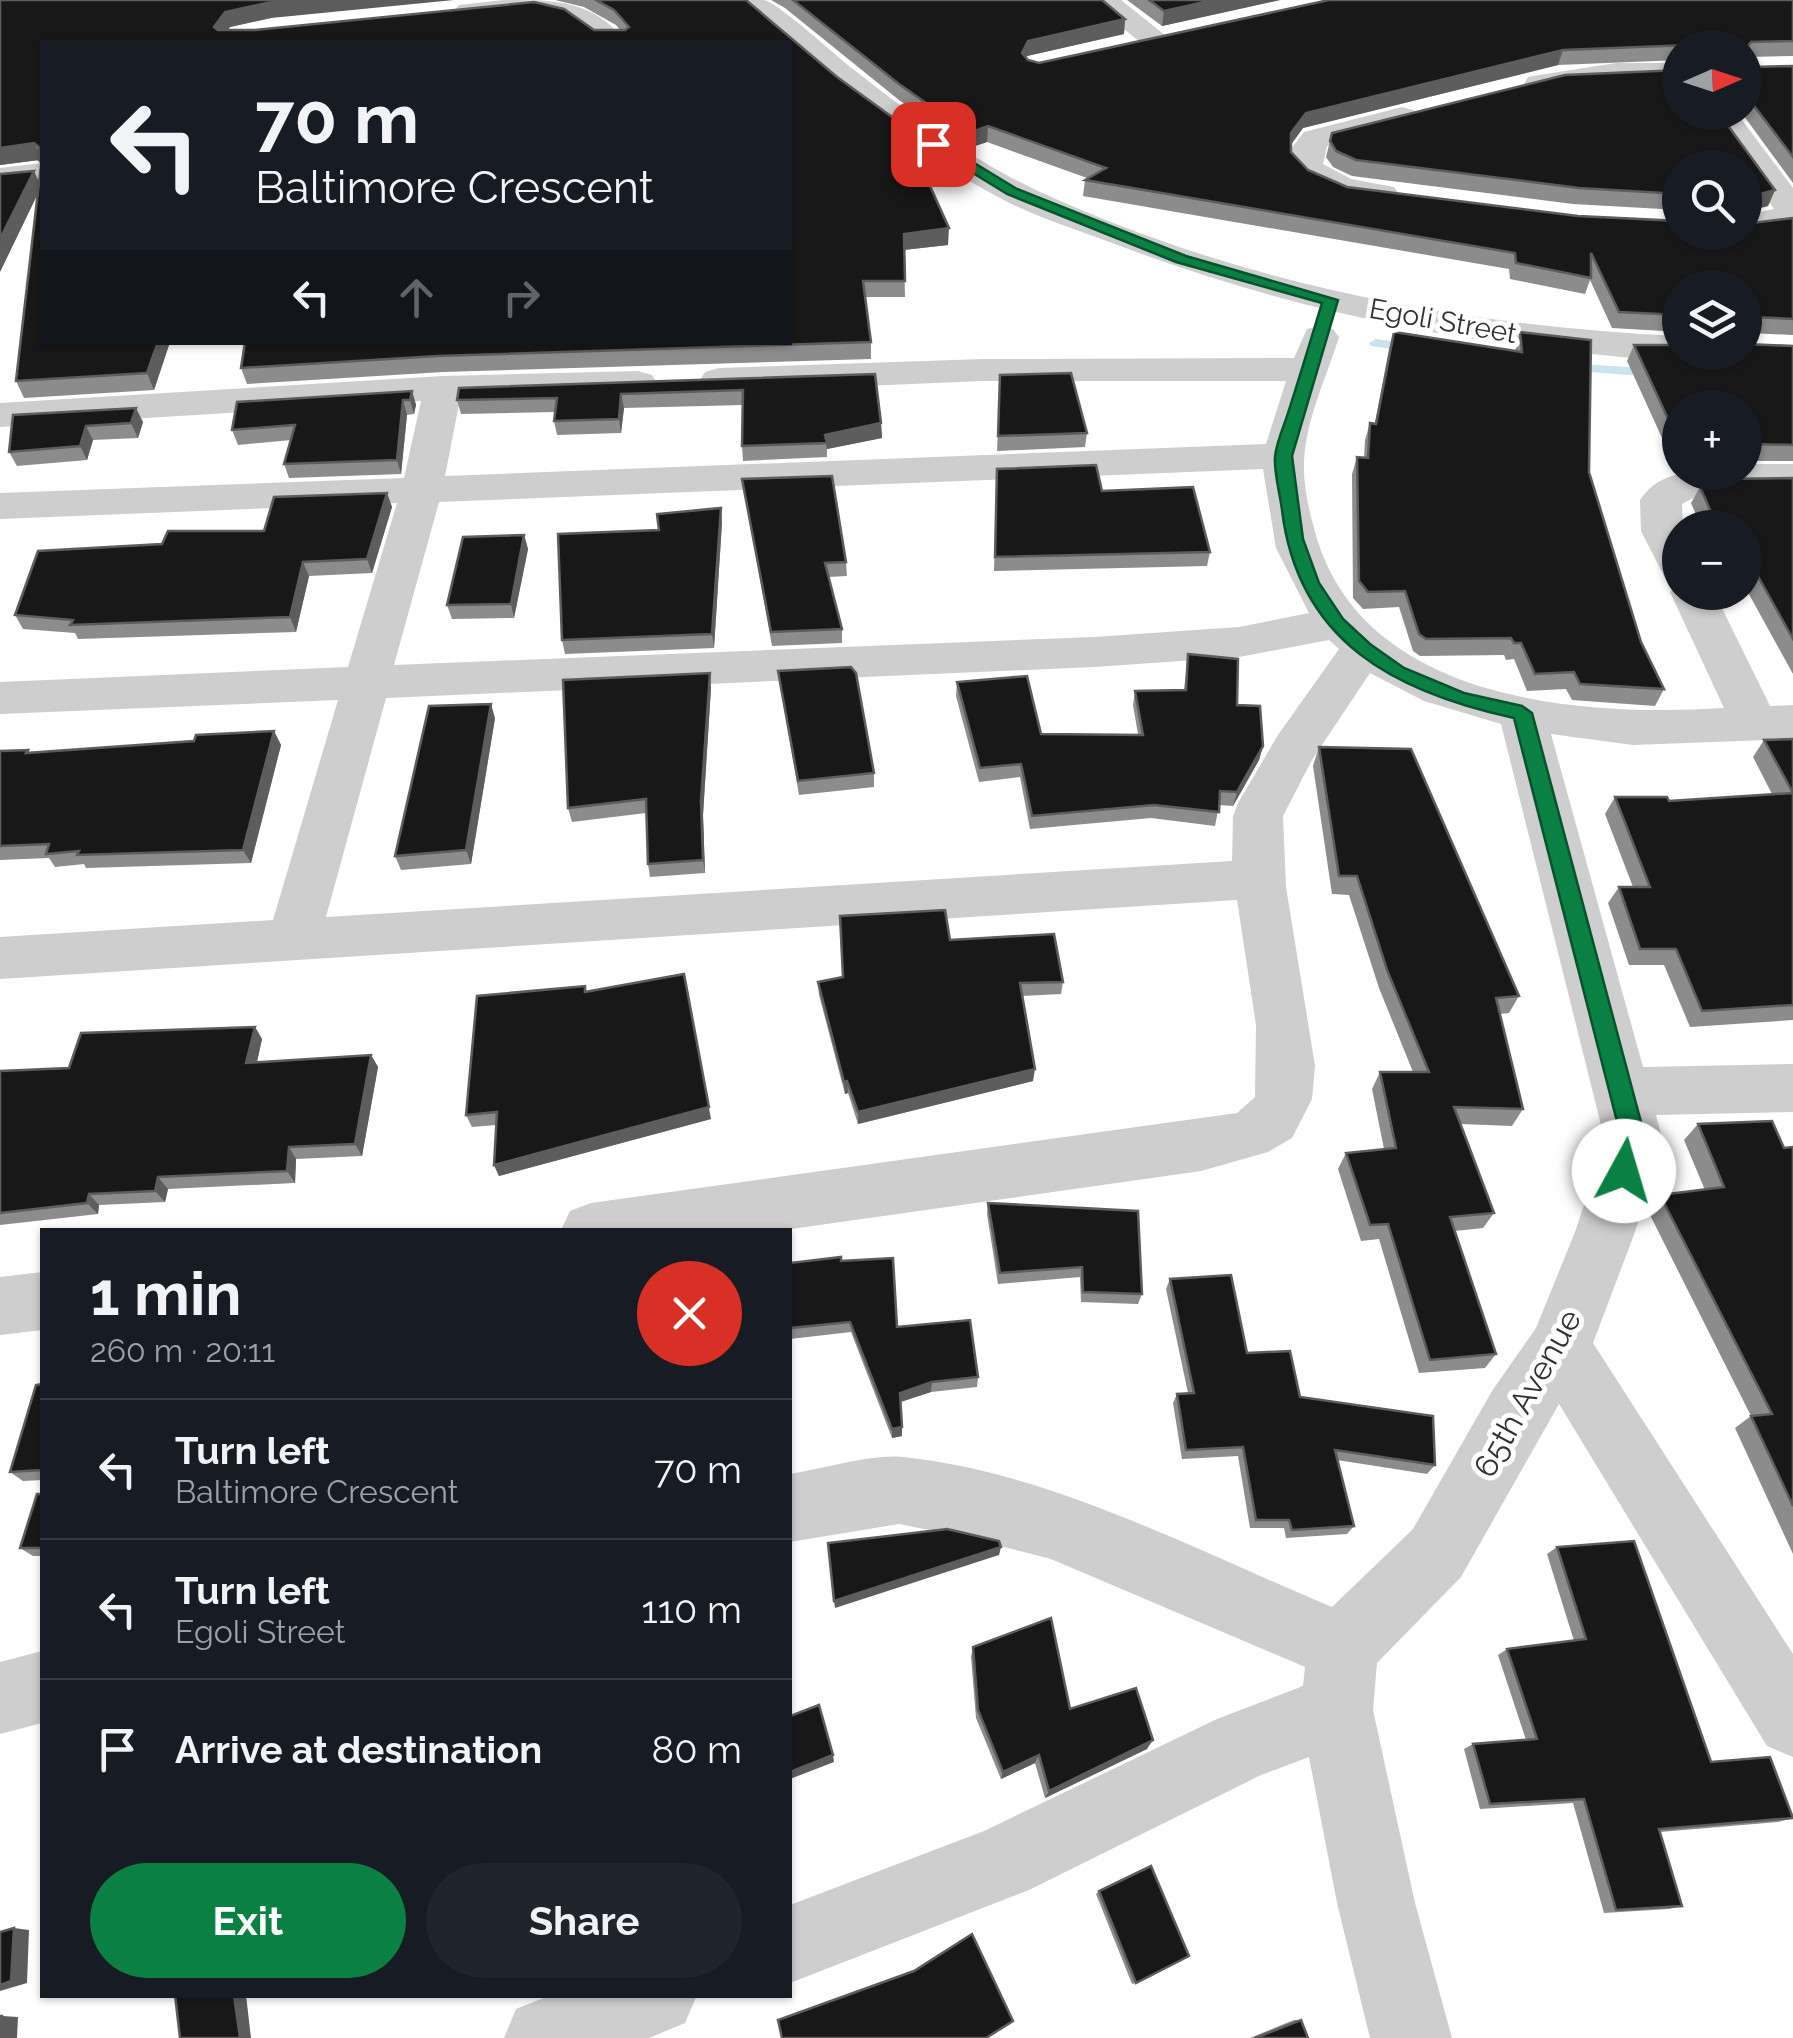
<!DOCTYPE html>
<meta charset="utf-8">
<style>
body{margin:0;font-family:Raleway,sans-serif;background:#20242c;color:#f1f3f6;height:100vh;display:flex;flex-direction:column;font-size:38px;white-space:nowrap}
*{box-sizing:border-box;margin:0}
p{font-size:32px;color:#9ea1a6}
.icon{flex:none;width:55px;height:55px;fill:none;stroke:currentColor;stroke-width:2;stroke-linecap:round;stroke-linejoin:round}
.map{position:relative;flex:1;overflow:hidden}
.details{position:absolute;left:40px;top:1228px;width:752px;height:770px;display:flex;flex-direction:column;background:#171b24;border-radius:0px;box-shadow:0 2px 8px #0004}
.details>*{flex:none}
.guide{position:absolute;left:40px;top:40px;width:752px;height:305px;border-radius:0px;box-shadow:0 2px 8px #0004;background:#171b24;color:#f1f3f6;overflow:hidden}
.needle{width:65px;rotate:87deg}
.controls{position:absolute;left:1662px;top:30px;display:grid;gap:20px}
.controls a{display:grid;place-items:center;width:100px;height:100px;border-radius:50%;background:#171b24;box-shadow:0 2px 8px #0004;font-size:50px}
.pin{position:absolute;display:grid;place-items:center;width:85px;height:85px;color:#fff;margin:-42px;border-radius:20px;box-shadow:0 5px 15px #0006}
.me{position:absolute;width:110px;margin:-55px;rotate:6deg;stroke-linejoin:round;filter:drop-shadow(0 0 8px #0008)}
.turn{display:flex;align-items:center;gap:35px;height:210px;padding:0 50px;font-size:45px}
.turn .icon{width:130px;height:130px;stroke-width:2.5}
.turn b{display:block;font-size:70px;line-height:85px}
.lanes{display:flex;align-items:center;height:95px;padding:0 50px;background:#0003;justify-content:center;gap:50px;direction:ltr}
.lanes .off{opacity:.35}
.round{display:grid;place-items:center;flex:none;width:105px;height:105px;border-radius:52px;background:#20242c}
.head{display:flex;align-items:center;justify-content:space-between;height:170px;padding:0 50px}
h1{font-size:60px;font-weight:700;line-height:75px}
.cta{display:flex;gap:20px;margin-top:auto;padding:20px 50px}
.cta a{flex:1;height:115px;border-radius:60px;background:#0b8043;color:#fff;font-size:40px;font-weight:700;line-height:115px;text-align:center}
.cta a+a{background:#20242c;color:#f1f3f6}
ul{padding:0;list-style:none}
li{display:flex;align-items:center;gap:30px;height:140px;padding:0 50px;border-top:2px solid #363941}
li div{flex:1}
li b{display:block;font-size:38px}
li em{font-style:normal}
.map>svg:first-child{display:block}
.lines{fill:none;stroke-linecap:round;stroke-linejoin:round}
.stream{fill:#cae3ef;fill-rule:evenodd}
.street{fill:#cecece;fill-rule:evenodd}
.wall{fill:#8c8c8c}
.shaded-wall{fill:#5d5d5d}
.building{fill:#181818;stroke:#5d5d5d;stroke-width:2.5}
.route{fill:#0b8043;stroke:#07532c;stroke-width:2.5}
.labels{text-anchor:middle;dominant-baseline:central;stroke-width:10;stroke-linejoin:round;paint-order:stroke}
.far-street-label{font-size:28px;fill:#313131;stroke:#fff}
.street-label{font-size:32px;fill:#313131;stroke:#fff}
</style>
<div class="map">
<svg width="1793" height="2038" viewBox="0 0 1793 2038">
<rect width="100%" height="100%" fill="#fff"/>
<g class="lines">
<g class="stream">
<path d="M1376 339 1414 344 1421 348 1414 352 1371 346 1369 343Z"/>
<path d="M1567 363 1657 369 1664 373 1657 377 1562 370 1560 367Z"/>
</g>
<g class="street">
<path d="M504 0C558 0 592 0 627 42H596L574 20 558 14 469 20 459 17 454 11 459 5Z"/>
<path d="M734 0C743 0 755 0 764 0 780 4 836 56 853 69 910 114 970 159 1036 190 1237 283 1459 326 1680 336V352H1695C1674 365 1617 356 1591 354 1426 338 1267 302 1112 243 1075 229 1035 217 1000 198 923 158 856 103 790 49V42H782Z"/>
<path d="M1088 0H1121L1171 40 1167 46H1145Z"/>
<path d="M1616 63H1680V81H1616L1539 93 1528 91 1524 84 1528 77 1539 75Z"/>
<path d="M1402 107 1413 110 1418 117 1413 124 1327 146 1323 164 1351 179 1394 187 1399 194 1394 201C1370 207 1278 191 1290 152 1292 146 1300 138 1304 132Z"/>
<path d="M1704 112H1736L1793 188V230L1745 235 1733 232H1745V215L1774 209Z"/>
<path d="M42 163V183L0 188V168Z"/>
<path d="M1320 326 1333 329 1339 337C1327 376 1306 419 1304 461 1303 483 1308 507 1314 528 1358 701 1577 717 1724 708L1670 592 1678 581 1665 578 1641 531 1640 500C1664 464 1708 472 1745 472V464H1793V490L1705 492 1682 504 1683 528H1680V592H1714L1770 706 1793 705V739L1633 745 1551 734 1643 1067 1793 1064V1112L1656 1115 1663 1141 1635 1232 1593 1343 1793 1654V1757L1767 1746 1559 1404 1461 1577 1377 1663 1373 1710 1415 1903 1452 2038H1370L1337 1903 1309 1757 1261 1775 1029 1890 790 1983V1905L984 1831 1217 1719 1303 1686 1305 1667 1051 1559 969 1538 899 1524 790 1542V1474C822 1469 872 1454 903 1457 1050 1472 1197 1551 1332 1607L1413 1529 1492 1391 1536 1328 1575 1232 1605 1141 1501 724 1424 701 1370 673 1312 760 1283 816 1286 887 1315 1066 1312 1099 1292 1138 1268 1152 1201 1171 784 1230H561L570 1211 591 1203 1237 1113 1255 1097 1256 1025 1237 900 0 979V937L273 920 338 700 0 714V682L348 667 397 503 0 519V493L404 478 421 401 0 427V403L443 376 638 371 652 375 657 383 652 391 638 395 460 399 445 476 1266 444 1286 381H983L719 392 705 388 700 380 705 372 719 368 983 359 1294 358 1307 329ZM1263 469 1276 548 1309 613 1239 627 1094 637 394 665 439 502ZM1329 640 1339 649 1278 735 1238 803 1233 816 1232 861 326 917 386 698 1094 667 1239 657Z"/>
<path d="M42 1272V1330L0 1335V1277Z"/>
<path d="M42 1651V1723L0 1734V1662Z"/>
<path d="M551 1995H697L685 2023 649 2038H504L516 2009Z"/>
</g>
</g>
<g class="wall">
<path d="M0 0 271 18 230 27 228 30H620L616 25 584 7 555 0H746L932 162 921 166 948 245 904 250 905 297H865L871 342V359L443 372 247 384 241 368 790 42H42V342H170L154 390 24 398 16 381 38 193 0 272 34 171 39 183 41 167 39 160 0 165Z"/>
<path d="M771 0H1102L1125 19 1124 34 1027 56 1026 58 1028 60 1039 63 1329 0H1793V56L1748 57V64L1752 67 1793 66V183L1741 112H1745V48H1680V60L1558 65 1303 128 1291 144V152L1308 170 1347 187 1578 216 1680 221V232H1745V168H1680V210L1573 204 1352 176 1333 167 1326 157 1332 133 1565 75 1680 70V112H1718L1775 190 1768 206 1749 211 1745 220 1752 223 1793 218V335L1749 333 1745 341V288H1680V332L1612 328 1590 280 1585 294 1510 279 1509 269 1083 196 1085 180 1087 178 987 142 969 148 899 100 785 8Z"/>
<path d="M1127 0H1280L1162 26Z"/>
<path d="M1394 332 1515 351 1520 332 1589 472 1641 642 1664 689 1655 706 1572 700 1566 689 1527 691 1514 659 1506 660 1504 655 1420 656 1413 651 1399 607 1363 609 1353 598 1352 474 1357 457 1364 458 1365 440 1370 423H1375L1389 349Z"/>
<path d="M1634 345 1793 346V461H1745V408H1680V471H1677L1627 361Z"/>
<path d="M875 374 881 423 882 438 827 449V457L743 461 742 446 743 405 624 408 621 433 557 435 554 421 555 412 461 414 457 400Z"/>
<path d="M1000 376 1087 433 1085 447 997 451Z"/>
<path d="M412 391 416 405 414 414 407 415 401 474 289 478 284 464 291 440 238 445 232 430Z"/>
<path d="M13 415 143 422 138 438 93 440 87 460 17 466 9 452Z"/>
<path d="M997 469 1102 491 1210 552 1207 566 994 571Z"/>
<path d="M1793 477V674L1745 587V528H1702L1691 503 1700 487Z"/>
<path d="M742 479 846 562 847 576 828 577 842 629V643L772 646Z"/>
<path d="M387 493 392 507 372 573 309 576 296 632 78 639 75 633 23 629 15 615 162 544 264 531Z"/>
<path d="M722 522 714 648 565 654 562 640 659 530Z"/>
<path d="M524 535 528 549 514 618 452 619 447 605Z"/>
<path d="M1188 654 1237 705 1263 746 1259 760 1233 806 1219 805 1215 826 1151 818 1030 829 1020 777 979 782 956 696 957 682 1041 734H1138L1133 705 1135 691 1184 690Z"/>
<path d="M778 671 874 773V787L799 795Z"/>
<path d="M711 688 703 815 705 873 650 877 648 864 646 813 572 822 568 808Z"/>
<path d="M495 718 471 864 401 870 395 856Z"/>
<path d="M274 731 281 745 251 863 86 868 84 864 55 867 49 858 0 860V751L28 750 30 753 194 741Z"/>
<path d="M1793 739V1020L1690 1027 1664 965H1629L1608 903 1619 887H1633L1605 814 1615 797 1669 801 1772 794 1753 757 1764 740Z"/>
<path d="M1319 747 1519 996 1509 1013 1500 1014 1523 1109 1512 1126 1461 1124 1494 1213 1483 1228 1455 1231 1496 1354 1485 1368 1419 1373 1379 1239 1361 1241 1338 1169 1346 1153 1384 1149 1372 1089 1380 1072H1413L1379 988 1349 895 1332 894 1313 766Z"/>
<path d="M950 940 1063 982 1061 994 1022 996 1033 1081 858 1124 848 1093 845 1094 819 995 818 982 843 977Z"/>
<path d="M585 986 587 992 711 1119 499 1176 494 1165 496 1125 472 1127 466 1115Z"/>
<path d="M255 1027 262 1039 257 1062 371 1055 378 1067 362 1156 296 1159 295 1183 168 1189 165 1202 99 1205 98 1214 0 1225V1071L69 1068Z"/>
<path d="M1698 1124 1784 1148 1793 1147V1554L1735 1428 1751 1416 1647 1209 1660 1195 1705 1190 1684 1140Z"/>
<path d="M988 1203 1142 1294 1138 1304 1081 1302 1080 1277 998 1284 987 1214Z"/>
<path d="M841 1261 897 1327 978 1377 977 1387 931 1392 901 1402 902 1436 892 1438 851 1332 790 1339V1263Z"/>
<path d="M1170 1279 1247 1353 1300 1397 1435 1465 1427 1474 1337 1460 1354 1526 1347 1534 1286 1538 1284 1528H1250L1238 1456 1182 1459 1173 1403 1177 1394 1188 1393 1166 1289Z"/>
<path d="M42 1384V1480L23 1481 10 1472Z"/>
<path d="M42 1494V1556H33L20 1548Z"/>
<path d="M1557 1547 1711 1762 1793 1818 1778 1822 1660 1832 1682 1906 1669 1909 1604 1913 1573 1803 1480 1809 1464 1749 1473 1744 1526 1740 1498 1655 1507 1649 1574 1641 1547 1554Z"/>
<path d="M973 1647 1070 1709 1147 1749 1045 1798 1035 1763 1001 1779 976 1718 971 1657Z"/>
<path d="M1099 1891 1136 1983 1132 1984 1096 1894Z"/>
<path d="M1294 2020H1301L1308 2038H1250Z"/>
</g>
<g class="shaded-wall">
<path d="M299 0H454L271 18 230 27 219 42 214 27 225 12 267 3Z"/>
<path d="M1214 0H1280L1162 26 1164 11Z"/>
<path d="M1125 19 1124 34 1027 56 1021 68 1022 53 1028 41Z"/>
<path d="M1563 50 1558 65 1303 128 1288 149 1291 133 1306 113Z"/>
<path d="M988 126 987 142 969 148V133Z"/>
<path d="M34 143 41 157 42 153V170L39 161V160L0 165V148Z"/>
<path d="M932 146V162L915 168V153Z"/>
<path d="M34 171 41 187 0 272V239Z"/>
<path d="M1775 190 1768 206 1745 212 1749 197Z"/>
<path d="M949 228 948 245 903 250 904 234Z"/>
<path d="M158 342H170L154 390 147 373Z"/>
<path d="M412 391 416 405 414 414 410 400Z"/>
<path d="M621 394 624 408 621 433 619 419Z"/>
<path d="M403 400 407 415 401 474 397 460Z"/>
<path d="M136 408 143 422 138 438 131 423Z"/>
<path d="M881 423 882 438 827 449 825 435Z"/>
<path d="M86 426 93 440 87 460 80 446Z"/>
<path d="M387 493 392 507 372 573 367 559Z"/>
<path d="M721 508 722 522 714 648 712 634Z"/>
<path d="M524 535 528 549 514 618 511 604Z"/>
<path d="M303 562 309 576 296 632 290 617Z"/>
<path d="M710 673 711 688 703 815 705 873 703 860 701 801Z"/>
<path d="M491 704 495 718 471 864 466 850Z"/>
<path d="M274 731 281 745 251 863 243 850Z"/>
<path d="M1263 746 1259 760 1233 806 1237 792Z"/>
<path d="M684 974 711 1119 499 1176 494 1165Z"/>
<path d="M255 1027 262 1039 254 1075 246 1063Z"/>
<path d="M371 1055 378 1067 362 1156 355 1144Z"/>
<path d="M1035 1069 1033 1081 858 1124V1112Z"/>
<path d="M847 1081 848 1093 845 1094 844 1082Z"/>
<path d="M289 1147 296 1159 295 1183 287 1171Z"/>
<path d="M158 1177 168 1189 165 1202 155 1191Z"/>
<path d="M89 1194 99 1205 98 1214 87 1203Z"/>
<path d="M932 1382 931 1392 900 1402V1393Z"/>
<path d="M902 1427V1436L892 1438V1429Z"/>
<path d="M1001 1547 999 1555 835 1608 834 1601Z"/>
<path d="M1153 1740 1147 1749 1045 1798 1049 1791Z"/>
<path d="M833 1755 834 1762 790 1779V1772Z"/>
<path d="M1039 1755 1035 1763 1001 1779 1003 1772Z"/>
<path d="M14 1928 29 1930 27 1983 0 1991V1985Z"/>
<path d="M234 1995H246L251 2038H240Z"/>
<path d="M2 2016 18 2017 17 2038H2Z"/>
</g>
<g class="building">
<path d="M0 0H299L267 3 225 12 214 27 218 30H255L534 2 564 9 594 30H625L629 27 614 10 596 0H746L837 77 932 146 915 153 949 228 904 234 905 281H863L871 342 438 356 241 368 245 342H790V42H42V153L39 161V147L34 143 0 148Z"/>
<path d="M793 0H1102L1125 19 1028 41 1022 53 1028 60 1039 63 1329 0H1793V41L1751 42 1748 46V64L1752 67 1793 66V157L1745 94V48H1689V45L1563 50 1306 113 1291 133V152L1308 170 1347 187 1578 216 1680 221V232H1745V219L1752 223 1793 218V319L1753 317 1749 332 1745 333V288H1680V315L1619 312 1591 253V278L1516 263 1515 253 1085 180 1106 168 988 126 969 133 899 84Z"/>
<path d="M1149 0H1214L1164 11Z"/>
<path d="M1680 70V112H1718L1775 190 1749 197V212L1745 213V168H1680V194L1579 188 1356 160 1336 151 1330 141 1332 133 1565 75Z"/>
<path d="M42 157V342H158L147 373 16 381Z"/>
<path d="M34 171 0 239V174Z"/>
<path d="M1394 332 1522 352 1520 332 1591 340 1589 472 1641 642 1664 689 1580 684 1574 672 1535 674 1521 643H1514L1511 638 1426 639 1419 634 1405 591 1368 592 1359 581 1357 457 1368 458 1370 423 1376 424Z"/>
<path d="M1745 344 1793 346V445L1754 444 1750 452H1745V408H1680V445L1634 345H1680V352H1745Z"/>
<path d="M1071 373 1087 433 998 436 1000 375Z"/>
<path d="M875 374 881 423 825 435 827 443 742 446 743 390 621 394 619 419 554 421 557 398 457 400 459 388Z"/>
<path d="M412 391 410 400H403L397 460 284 464 295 425 232 430 237 402Z"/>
<path d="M136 408 131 423 86 426 80 446 9 452 13 415Z"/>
<path d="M1096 465 1102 491 1193 487 1210 552 995 557 997 469Z"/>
<path d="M832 476 846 562 825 563 842 629 771 632 742 479Z"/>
<path d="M1793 478V639L1745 553V528H1718L1700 487 1714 479Z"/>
<path d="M387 493 367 559 303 562 290 617 70 625 73 620 15 615 38 551 162 544 168 531H264L274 497Z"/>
<path d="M721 508 712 634 562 640 558 534 659 530 657 514Z"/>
<path d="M524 535 511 604 447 605 463 537Z"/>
<path d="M1188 654 1238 659 1237 705 1260 706 1263 746 1237 792 1220 791 1219 812 1154 805 1032 816 1021 764 980 768 957 682 1027 676 1041 734 1143 735 1135 691 1186 690Z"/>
<path d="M851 667 856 673 874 773 798 781 778 671Z"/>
<path d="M710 673 701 801 703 860 648 864 646 799 568 808 563 680Z"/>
<path d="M491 704 466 850 395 856 429 706Z"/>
<path d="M274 731 243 850 77 855 79 851 46 854 49 844 0 846V751L28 750 26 753 194 741 196 735Z"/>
<path d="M1793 739V1005L1702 1011 1676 949H1640L1619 887H1650L1615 797H1667L1669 801 1793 793 1764 740Z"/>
<path d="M1319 747 1411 749 1519 996 1496 998 1523 1109 1454 1107 1494 1213 1450 1217 1496 1354 1430 1360 1388 1224 1370 1225 1346 1153 1396 1148 1380 1072H1429L1387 970 1357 876H1339Z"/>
<path d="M945 910 950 940 1054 934 1063 982 1020 983 1035 1069 858 1112 847 1081 844 1082 818 982 843 977 840 916Z"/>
<path d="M684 974 709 1107 494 1165 497 1112 466 1115 477 996 585 986V992Z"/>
<path d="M255 1027 246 1063 371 1055 355 1144 289 1147 287 1171 158 1177 155 1191 89 1194 87 1203 0 1213V1071L69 1068 81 1033Z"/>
<path d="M1772 1121 1784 1148 1793 1147V1506L1751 1416 1772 1414 1660 1195 1724 1187 1698 1124Z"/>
<path d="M988 1203 1138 1211 1142 1294 1083 1292 1082 1267 1000 1273Z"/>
<path d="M841 1257V1261L893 1258 897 1327 970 1320 978 1377 932 1382 900 1393 902 1427 892 1429 850 1322 790 1328V1263Z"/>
<path d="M1231 1275 1247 1353 1290 1351 1300 1397 1433 1416 1435 1465 1335 1450 1354 1526 1292 1530 1289 1520H1256L1243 1447 1186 1450 1177 1394 1194 1393 1170 1279Z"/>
<path d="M42 1384V1470L10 1472 36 1385Z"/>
<path d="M37 1494H42V1548H20Z"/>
<path d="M947 1529 999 1541 1001 1547 834 1601 828 1543Z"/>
<path d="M1634 1541 1711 1762 1770 1757 1793 1818 1659 1829 1682 1906 1616 1910 1584 1799 1490 1804 1473 1744 1537 1739 1507 1649 1586 1639 1557 1547Z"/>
<path d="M1051 1618 1070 1709 1136 1688 1153 1740 1049 1791 1039 1755 1003 1772 978 1710 973 1647Z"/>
<path d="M819 1705 833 1755 790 1772V1716Z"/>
<path d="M1151 1866 1189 1956 1136 1983 1099 1891Z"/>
<path d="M14 1928 11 1981 0 1985V1932Z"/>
<path d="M972 1934 1013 2021 986 2038H782L778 2020 914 1971Z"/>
<path d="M175 1995H234L240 2038H180Z"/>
<rect x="0" y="2016" width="2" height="22"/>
<path d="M1301 2020 1308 2038H1255Z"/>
</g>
<path class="route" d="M929 141H938L1017 189 1186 256 1338 300 1292 456 1303 539 1319 583 1343 619 1370 644 1404 668 1464 693 1522 706 1532 713 1646 1141 1633 1179 1624 1182 1616 1179 1612 1171 1622 1141 1514 718C1395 692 1298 642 1282 510 1280 493 1274 474 1275 457 1276 443 1284 426 1288 413 1300 376 1311 339 1322 303L1176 262 1007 194 929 146Z"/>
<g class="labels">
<g class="far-street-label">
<text transform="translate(1443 321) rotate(10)">Egoli Street</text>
</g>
<g class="street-label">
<text transform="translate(1527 1393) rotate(-61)">65th Avenue</text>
</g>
</g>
</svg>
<div class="controls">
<a><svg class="needle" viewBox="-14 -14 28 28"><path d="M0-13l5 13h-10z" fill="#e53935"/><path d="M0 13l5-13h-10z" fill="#9ea1a6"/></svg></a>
<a><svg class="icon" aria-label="search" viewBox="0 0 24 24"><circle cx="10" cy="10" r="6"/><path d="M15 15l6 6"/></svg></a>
<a><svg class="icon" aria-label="layers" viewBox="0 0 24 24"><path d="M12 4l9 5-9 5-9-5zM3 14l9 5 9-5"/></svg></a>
<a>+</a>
<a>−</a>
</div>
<div class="pin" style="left:933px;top:144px;background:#d93025"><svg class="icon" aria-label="arrive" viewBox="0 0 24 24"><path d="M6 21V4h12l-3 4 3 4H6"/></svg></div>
<svg class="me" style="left:1624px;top:1171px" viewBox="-20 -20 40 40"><circle r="19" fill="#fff"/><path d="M0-13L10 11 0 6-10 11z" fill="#0b8043"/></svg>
<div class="guide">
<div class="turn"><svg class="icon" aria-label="left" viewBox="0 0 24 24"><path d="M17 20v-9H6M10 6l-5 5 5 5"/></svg><div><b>70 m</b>Baltimore Crescent</div></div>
<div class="lanes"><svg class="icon" aria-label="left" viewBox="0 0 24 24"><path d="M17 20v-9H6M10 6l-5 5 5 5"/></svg><svg class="icon off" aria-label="ahead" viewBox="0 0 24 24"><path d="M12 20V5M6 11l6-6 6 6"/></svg><svg class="icon off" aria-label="right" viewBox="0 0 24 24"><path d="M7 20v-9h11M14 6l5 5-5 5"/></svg></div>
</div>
<section class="details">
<div class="head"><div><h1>1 min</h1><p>260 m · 20:11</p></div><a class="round" style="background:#d93025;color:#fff"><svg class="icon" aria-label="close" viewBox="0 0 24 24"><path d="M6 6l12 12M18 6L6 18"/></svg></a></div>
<ul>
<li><svg class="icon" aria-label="left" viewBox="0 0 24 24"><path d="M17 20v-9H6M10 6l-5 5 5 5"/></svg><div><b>Turn left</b><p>Baltimore Crescent</p></div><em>70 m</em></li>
<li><svg class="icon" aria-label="left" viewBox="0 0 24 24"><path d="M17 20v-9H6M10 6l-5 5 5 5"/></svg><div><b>Turn left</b><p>Egoli Street</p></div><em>110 m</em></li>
<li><svg class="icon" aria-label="arrive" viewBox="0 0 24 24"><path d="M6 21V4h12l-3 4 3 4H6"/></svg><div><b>Arrive at destination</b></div><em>80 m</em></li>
</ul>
<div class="cta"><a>Exit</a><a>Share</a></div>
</section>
</div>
